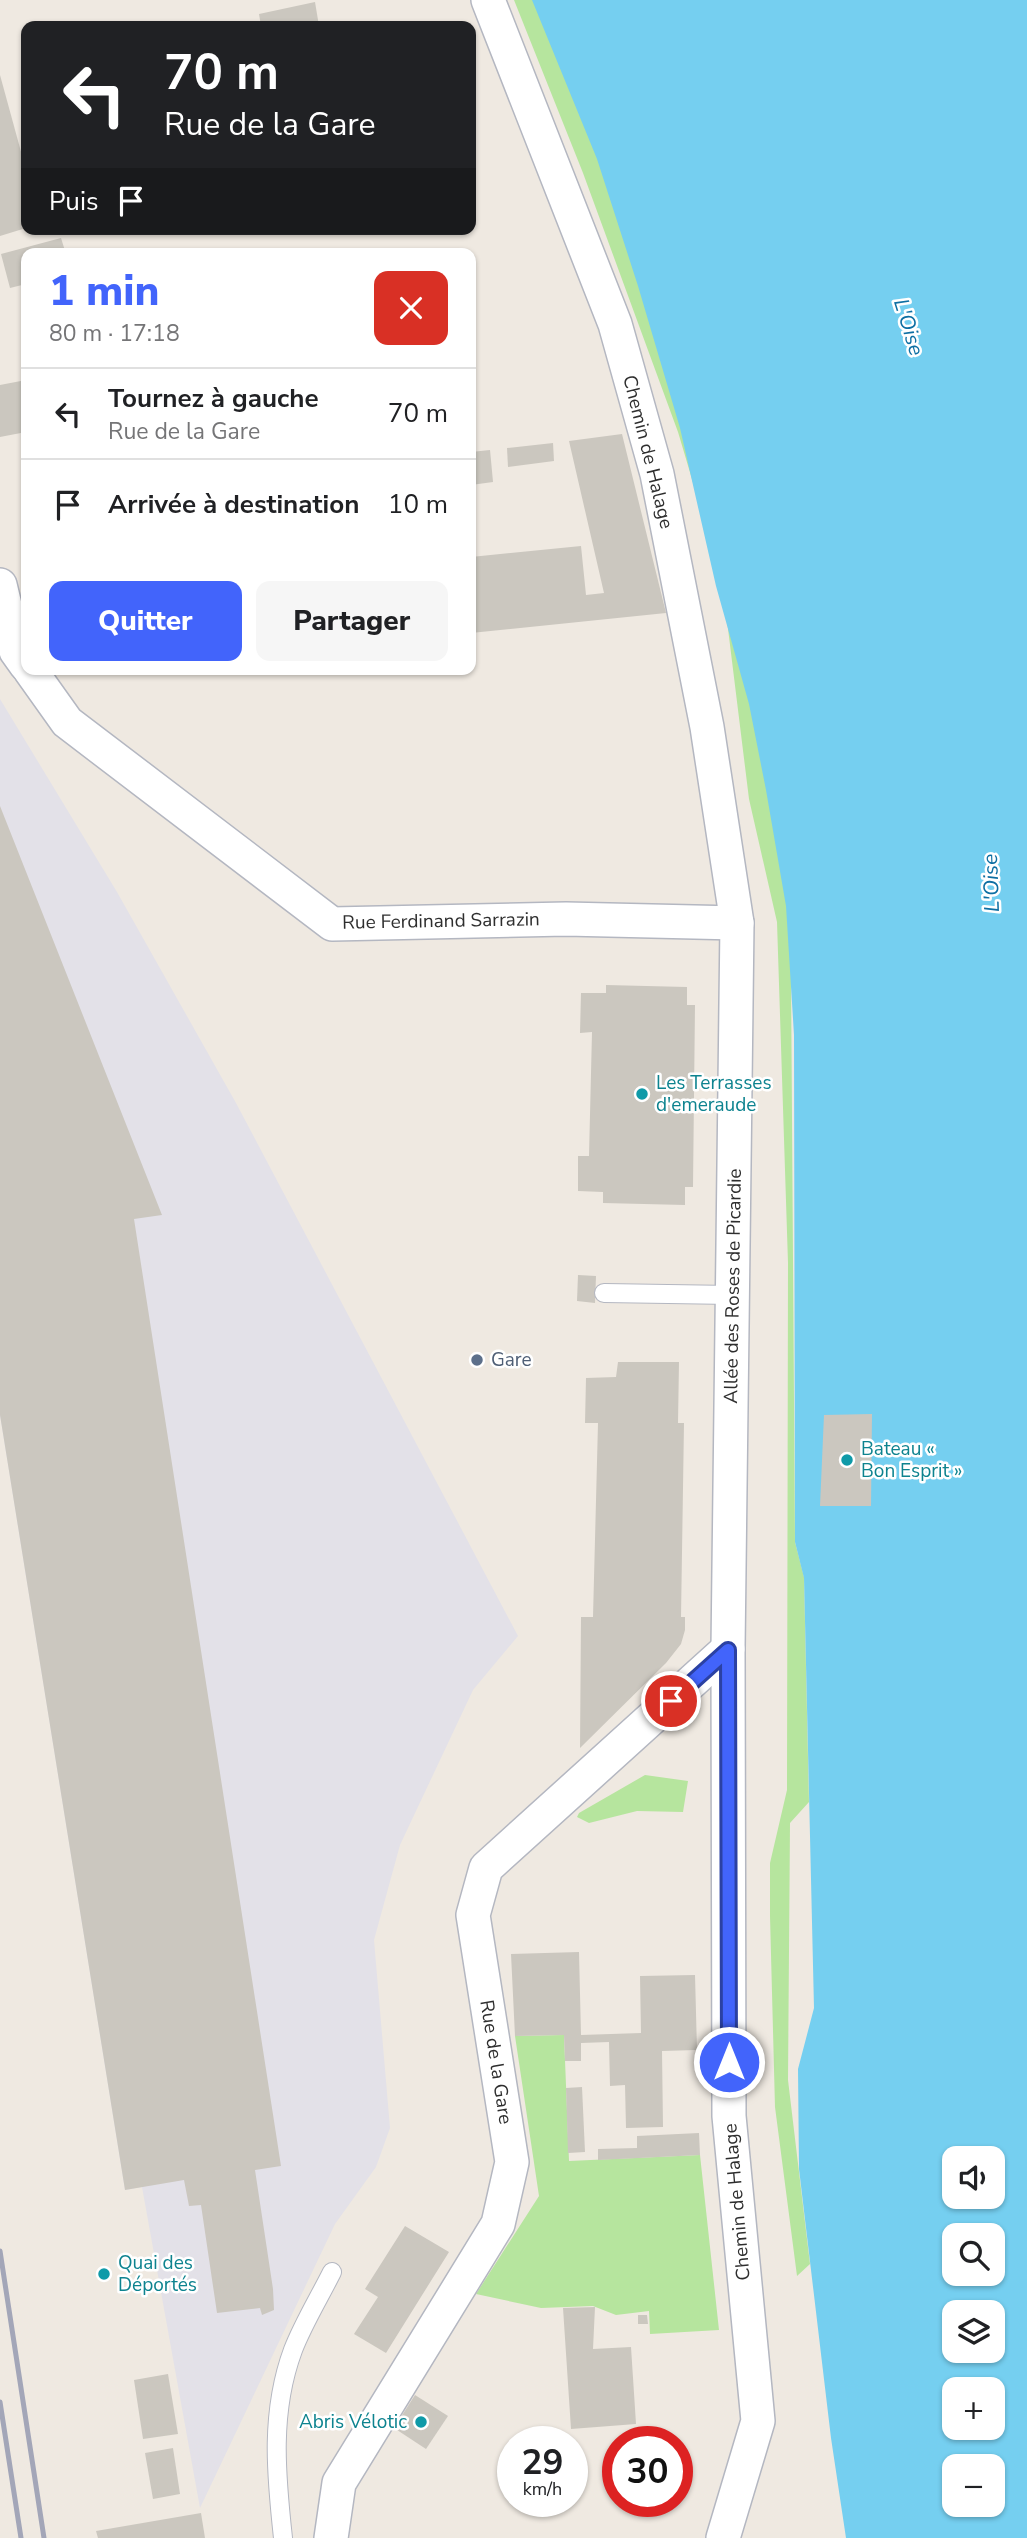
<!DOCTYPE html>
<html lang="fr">
<meta charset="utf-8">
<style>
body{margin:0;font-family:"Nunito Sans",sans-serif;background:#f6f6f6;color:#202124;height:100vh;display:flex;flex-direction:column;font-size:26px;white-space:nowrap}
*{box-sizing:border-box;margin:0}
p{font-size:23px;color:#757577}
.icon{flex:none;width:38px;height:38px;fill:none;stroke:currentColor;stroke-width:2;stroke-linecap:round;stroke-linejoin:round}
.map{position:relative;flex:1;overflow:hidden}
.sheet{position:absolute;left:21px;top:248px;width:455px;height:427px;display:flex;flex-direction:column;background:#fff;border-radius:14px;box-shadow:0 2px 5px #0004}
.sheet>*{flex:none}
.top-card{position:absolute;left:21px;top:21px;width:455px;height:214px;border-radius:14px;box-shadow:0 2px 5px #0004;background:#202124;color:#fff;overflow:hidden}
.controls{position:absolute;left:942px;top:2146px;display:grid;gap:14px}
.controls a{display:grid;place-items:center;width:63px;height:63px;border-radius:14px;background:#fff;box-shadow:0 2px 5px #0004;font-size:35px}
.speed{position:absolute;left:497px;top:2426px;display:flex;gap:14px;font-size:35px;font-weight:700;text-align:center}
.speed>*{display:grid;place-content:center;width:91px;height:91px;border-radius:50%;background:#fff;box-shadow:0 2px 5px #0004;line-height:1}
.speed small{font-size:18px;font-weight:400}
.speed .limit{border:10px solid #d22;background:#fff;color:#111}
.pin{position:absolute;display:grid;place-items:center;width:60px;height:60px;color:#fff;margin:-30px;border:4px solid #fff;border-radius:50%;box-shadow:0 2px 7px #0007}
.me{position:absolute;width:77px;margin:-38px;rotate:0deg;stroke-linejoin:round;filter:drop-shadow(0 0 5px #0008)}
.turn{display:flex;align-items:center;gap:24px;height:147px;padding:0 28px;font-size:32px}
.turn .icon{width:91px;height:91px;stroke-width:2.5}
.turn b{display:block;font-size:49px;line-height:60px}
.then{display:flex;align-items:center;height:66px;padding:0 28px;background:#0003;gap:14px;font-size:26px}
.round{display:grid;place-items:center;flex:none;width:74px;height:74px;border-radius:14px;background:#f6f6f6}
.summary{display:flex;align-items:center;justify-content:space-between;height:119px;padding:0 28px}
h1{font-size:42px;font-weight:800;line-height:52px;color:#4264fb}
.primary-button{display:flex;gap:14px;margin-top:auto;padding:14px 28px}
.primary-button a{flex:1;height:80px;border-radius:14px;background:#4264fb;color:#fff;font-size:28px;font-weight:800;line-height:80px;text-align:center}
.primary-button a+a{background:#f6f6f6;color:#202124}
ul{padding:0;list-style:none}
li{display:flex;align-items:center;gap:21px;height:91px;padding:0 28px;border-top:2px solid #e0e0e0}
li div{flex:1}
li b{display:block;font-size:26px}
li em{font-style:normal}
.map>svg:first-child{display:block}
.industrial{fill:#e3e1e8}
.green{fill:#b6e59e}
.water{fill:#75cff0;fill-rule:evenodd}
.building{fill:#cbc7bf}
.lines{fill:none;stroke-linecap:round;stroke-linejoin:round}
.lane-casing{stroke:#b4b7c1;stroke-width:20}
.street-casing{stroke:#b4b7c1;stroke-width:36}
.lane{stroke:#fff;stroke-width:18}
.street{stroke:#fff;stroke-width:33}
.rail{stroke:#a3a6b8;stroke-width:5}
.route-casing{stroke:#2b41a3;stroke-width:18}
.route{stroke:#4264fb;stroke-width:12}
.culture-dot{fill:#0f9aa8;stroke:#fff;stroke-width:2.5}
.service-dot{fill:#5c6f8a;stroke:#fff;stroke-width:2.5}
.labels{text-anchor:middle;dominant-baseline:central;stroke-width:5;stroke-linejoin:round;paint-order:stroke}
.street-label{font-size:19px;fill:#2e2e2e;stroke:#fff}
.culture-label{font-size:19px;fill:#0d838f;stroke:#fff;text-anchor:start}
.service-label{font-size:19px;fill:#4e5e75;stroke:#fff;text-anchor:start}
.water-label{font-size:21px;font-style:italic;fill:#0d6fa3;stroke:#fff}
</style>
<div class="map">
<svg width="1027" height="2538" viewBox="0 0 1027 2538">
<rect width="100%" height="100%" fill="#efe9e1"/>
<path class="industrial" d="M0 699 117 892 236 1103 518 1636 473 1690 400 1845 374 1940 390 2128 376 2167 335 2224 200 2508 142 2187 125 2190 0 1415Z"/>
<g class="green">
<path d="M514 0H549L670 343 790 834 795 1542 804 1577 809 1802 790 1823 788 2080 810 2264 797 2276 775 2107 770 1916V1863L787 1790 788 1263 777 922 749 799 722 580 678 432 583 173Z"/>
<path d="M645 1775 688 1781 683 1812 637 1811 589 1823 577 1817 579 1813Z"/>
<path d="M564 2035 569 2161 700 2155 719 2330 650 2334 649 2311 616 2315 593 2306 541 2308 476 2294 539 2196 515 2036Z"/>
</g>
<path class="water" d="M532 0H1027V2538H846L831 2438 799 2169 798 2069 814 2008 804 1578 795 1542 794 1035 786 906 766 790 749 704 716 586 680 428 638 286 597 159ZM954 2158H992V2196H954ZM954 2235H992V2273H954ZM954 2312H992V2350H954ZM954 2389H992V2427H954ZM954 2466H992V2504H954Z"/>
<g class="building">
<path d="M315 2 319 26H261L259 14Z"/>
<path d="M0 75 26 170V228L0 236Z"/>
<path d="M61 238 66 254H26V284L10 288 1 254Z"/>
<path d="M26 380V432L0 437V385Z"/>
<path d="M622 434 666 613 471 633V557L581 546 586 595 604 593 569 441Z"/>
<path d="M553 443 554 461 508 467 507 448Z"/>
<path d="M490 450 493 482 471 485V452Z"/>
<path d="M0 806 162 1215 134 1219 281 2166 255 2170 273 2289 274 2310 262 2315 260 2308 217 2313 201 2205 189 2206 184 2180 125 2190 0 1415Z"/>
<path d="M606 985 687 987V1005H695L693 1187H685V1205L603 1203V1192L578 1191V1156H589L592 1032 580 1033 581 993H606Z"/>
<path d="M578 1275 596 1276 595 1303 577 1301Z"/>
<path d="M618 1362H679L678 1423H684L681 1617H685V1630L681 1644 666 1663 580 1748 581 1617H593L598 1423H585L586 1378 616 1377Z"/>
<path d="M872 1414 871 1506H820L824 1415Z"/>
<path d="M579 1952 581 2035 641 2033 640 1976 695 1975 697 2050 662 2051 663 2127 626 2128 625 2085 610 2086 609 2042 581 2043V2061H565L564 2035 515 2036 511 1954Z"/>
<path d="M582 2087 585 2152 568 2153 566 2088Z"/>
<path d="M699 2133 700 2155 598 2160V2149L637 2148V2136Z"/>
<path d="M405 2226 449 2252 386 2353 354 2334 378 2297 365 2289Z"/>
<path d="M595 2307 593 2349 631 2347 636 2424 571 2429 563 2308Z"/>
<path d="M638 2315H647L648 2324H638Z"/>
<path d="M168 2374 178 2434 143 2439 134 2380Z"/>
<path d="M415 2395 448 2416 426 2449 394 2428Z"/>
<path d="M173 2448 180 2494 153 2499 145 2453Z"/>
<path d="M201 2513 205 2538H98L96 2531Z"/>
</g>
<g class="lines">
<defs>
<g id="lane">
<path d="M604 1293 732 1295"/>
<path d="M283 2538C276 2474 270 2412 293 2350 303 2324 319 2298 332 2272"/>
</g>
<g id="street">
<path d="M488 0 615 324 657 474 707 727 737 923 728 1649 729 2116 758 2421 723 2538"/>
<path d="M0 585 16 651 26 665"/>
<path d="M30 670 67 722 332 924 566 919 737 923"/>
<path d="M331 2538 339 2483 498 2224 512 2162 473 1915 486 1868 728 1649"/>
</g>
</defs>
<use href="#lane" class="lane-casing"/>
<use href="#street" class="street-casing"/>
<use href="#lane" class="lane"/>
<use href="#street" class="street"/>
<g class="rail">
<path d="M0 2251 44 2538"/>
<path d="M0 2402 21 2538"/>
</g>
</g>
<g class="lines">
<defs>
<path id="route" d="M671 1701 728 1650 729 2062"/>
</defs>
<use href="#route" class="route-casing"/>
<use href="#route" class="route"/>
</g>
<g class="culture-dot">
<circle cx="642" cy="1094" r="7"/>
<circle cx="847" cy="1460" r="7"/>
<circle cx="104" cy="2274" r="7"/>
<circle cx="421" cy="2422" r="7"/>
</g>
<circle class="service-dot" cx="477" cy="1360" r="7"/>
<g class="labels">
<g class="street-label">
<text transform="translate(648 452) rotate(76)">Chemin de Halage</text>
<text transform="translate(441 921) rotate(-1)">Rue Ferdinand Sarrazin</text>
<text transform="translate(733 1286) rotate(-89)">Allée des Roses de Picardie</text>
<text transform="translate(496 2062) rotate(81)">Rue de la Gare</text>
<text transform="translate(737 2202) rotate(-95)">Chemin de Halage</text>
</g>
<g class="culture-label">
<text x="656" y="1083">Les Terrasses<tspan x="656" dy="22">d'emeraude</tspan></text>
<text x="861" y="1449">Bateau «<tspan x="861" dy="22">Bon Esprit »</tspan></text>
<text x="118" y="2263">Quai des<tspan x="118" dy="22">Déportés</tspan></text>
<text x="407" y="2422" text-anchor="end">Abris Vélotic</text>
</g>
<g class="service-label">
<text x="491" y="1360">Gare</text>
</g>
<g class="water-label">
<text transform="translate(909 327) rotate(73)">L'Oise</text>
<text transform="translate(991 883) rotate(-92)">L'Oise</text>
</g>
</g>
</svg>
<div class="controls">
<a><svg class="icon" aria-label="sound" viewBox="0 0 24 24"><path d="M4 9h4l5-4v14l-5-4H4zM17 9q2 3 0 6"/></svg></a>
<a><svg class="icon" aria-label="search" viewBox="0 0 24 24"><circle cx="10" cy="10" r="6"/><path d="M15 15l6 6"/></svg></a>
<a><svg class="icon" aria-label="layers" viewBox="0 0 24 24"><path d="M12 4l9 5-9 5-9-5zM3 14l9 5 9-5"/></svg></a>
<a>+</a>
<a>−</a>
</div>
<div class="speed"><div>29<small>km/h</small></div><div class="limit">30</div></div>
<div class="pin" style="left:671px;top:1701px;background:#d93025"><svg class="icon" aria-label="arrive" viewBox="0 0 24 24"><path d="M6 21V4h12l-3 4 3 4H6"/></svg></div>
<svg class="me" style="left:729px;top:2062px" viewBox="-20 -20 40 40"><circle r="17" fill="#4264fb" stroke="#fff" stroke-width="3"/><path d="M0-11L8 9 0 5-8 9z" fill="#fff"/></svg>
<div class="top-card">
<div class="turn"><svg class="icon" aria-label="left" viewBox="0 0 24 24"><path d="M17 20v-9H6M10 6l-5 5 5 5"/></svg><div><b>70 m</b>Rue de la Gare</div></div>
<div class="then">Puis<svg class="icon" aria-label="arrive" viewBox="0 0 24 24"><path d="M6 21V4h12l-3 4 3 4H6"/></svg></div>
</div>
<section class="sheet">
<div class="summary"><div><h1>1 min</h1><p>80 m · 17:18</p></div><a class="round" style="background:#d93025;color:#fff"><svg class="icon" aria-label="close" viewBox="0 0 24 24"><path d="M6 6l12 12M18 6L6 18"/></svg></a></div>
<ul>
<li><svg class="icon" aria-label="left" viewBox="0 0 24 24"><path d="M17 20v-9H6M10 6l-5 5 5 5"/></svg><div><b>Tournez à gauche</b><p>Rue de la Gare</p></div><em>70 m</em></li>
<li><svg class="icon" aria-label="arrive" viewBox="0 0 24 24"><path d="M6 21V4h12l-3 4 3 4H6"/></svg><div><b>Arrivée à destination</b></div><em>10 m</em></li>
</ul>
<div class="primary-button"><a>Quitter</a><a>Partager</a></div>
</section>
</div>
